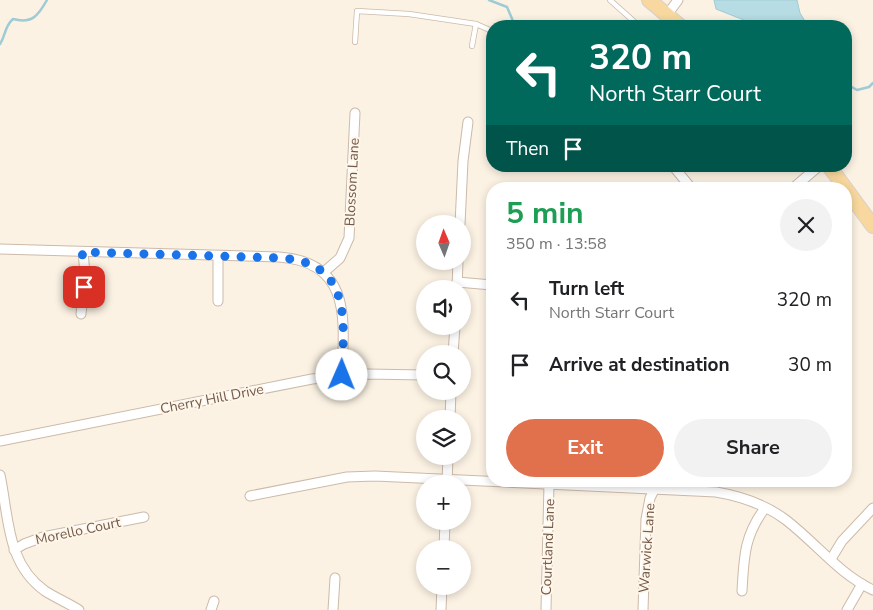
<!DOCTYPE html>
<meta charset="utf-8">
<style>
body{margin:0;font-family:"Nunito Sans",sans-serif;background:#f2f2f2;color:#202124;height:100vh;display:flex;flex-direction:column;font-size:19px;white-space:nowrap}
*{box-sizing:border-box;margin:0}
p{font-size:16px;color:#757577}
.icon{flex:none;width:28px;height:28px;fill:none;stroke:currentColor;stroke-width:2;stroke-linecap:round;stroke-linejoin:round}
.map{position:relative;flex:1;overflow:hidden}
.panel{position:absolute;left:486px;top:182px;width:366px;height:305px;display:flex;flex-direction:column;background:#fff;border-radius:20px;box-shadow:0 2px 8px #0003}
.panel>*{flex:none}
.hud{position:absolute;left:486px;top:20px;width:366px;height:152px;border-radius:20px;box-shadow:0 2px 8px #0003;background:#00695c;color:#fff;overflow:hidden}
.needle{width:32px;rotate:358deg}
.fabs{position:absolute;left:416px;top:215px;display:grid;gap:10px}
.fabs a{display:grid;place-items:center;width:55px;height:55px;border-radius:50%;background:#fff;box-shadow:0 2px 8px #0003;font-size:25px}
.pin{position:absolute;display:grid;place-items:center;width:42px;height:42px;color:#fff;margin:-21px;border-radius:10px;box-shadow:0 2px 8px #0006}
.me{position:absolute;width:55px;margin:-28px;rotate:1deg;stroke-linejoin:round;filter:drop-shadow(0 0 4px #0008)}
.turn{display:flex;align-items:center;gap:18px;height:105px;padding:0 20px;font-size:22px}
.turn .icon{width:65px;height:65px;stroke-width:2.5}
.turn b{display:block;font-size:35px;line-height:42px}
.then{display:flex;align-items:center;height:48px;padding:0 20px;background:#0003;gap:10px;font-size:19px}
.round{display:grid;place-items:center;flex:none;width:52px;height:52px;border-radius:26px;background:#f2f2f2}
.summary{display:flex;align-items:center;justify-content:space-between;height:85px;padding:0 20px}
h1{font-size:30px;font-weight:700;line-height:38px;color:#1e9e55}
.button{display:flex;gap:10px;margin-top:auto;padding:10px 20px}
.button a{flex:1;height:58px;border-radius:30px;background:#e1714c;color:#fff;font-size:20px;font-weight:700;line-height:58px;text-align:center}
.button a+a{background:#f2f2f2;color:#202124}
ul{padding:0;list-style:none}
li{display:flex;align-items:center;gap:15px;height:65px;padding:0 20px}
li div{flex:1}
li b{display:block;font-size:19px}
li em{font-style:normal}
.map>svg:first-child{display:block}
.water{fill:#b8dce4;stroke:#9fcbd5}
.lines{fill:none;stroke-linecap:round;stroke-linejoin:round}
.stream{stroke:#9fcbd5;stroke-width:2.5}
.lane-casing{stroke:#ccbaaa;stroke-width:6}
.street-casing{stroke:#ccbaaa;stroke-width:11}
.primary-casing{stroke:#d8d1cc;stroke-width:16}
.lane{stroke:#fff;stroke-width:4.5}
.street{stroke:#fff;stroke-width:9}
.primary{stroke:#f8d89e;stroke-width:14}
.route{stroke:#1a73e8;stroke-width:9;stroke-dasharray:0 16.2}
.labels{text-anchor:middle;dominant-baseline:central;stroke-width:4;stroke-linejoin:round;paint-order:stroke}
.street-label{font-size:14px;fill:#72594a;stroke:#fef6e9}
</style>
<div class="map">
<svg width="873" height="610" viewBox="0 0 873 610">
<rect width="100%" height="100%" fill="#fbf2e3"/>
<path class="water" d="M714 0H797L800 13 808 26H759L716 9Z"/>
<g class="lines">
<g class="stream">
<path d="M489 0 507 7 513 21 520 26"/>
<path d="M709 26H712"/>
<path d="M0 44C6 35 4 27 13 19 32 24 38 16 47 0"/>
<path d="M846 80 850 86 857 90 869 87 873 83"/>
</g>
<defs>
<g id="lane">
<path d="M610 0 638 25"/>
<path d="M355 42 357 11 409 14 476 24"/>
<path d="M472 46 476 24 492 31"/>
</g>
<g id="street">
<path d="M667 15 678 0"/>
<path d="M673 166 692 189"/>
<path d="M792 189 819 166"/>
<path d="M460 224 463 161 468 122"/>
<path d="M0 249 279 257C352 262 344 320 342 375"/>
<path d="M218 256V301"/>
<path d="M324 272 340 258 349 238 355 113"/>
<path d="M457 282 492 285"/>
<path d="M457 289 458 261"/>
<path d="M81 314 85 273 83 252"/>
<path d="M453 354 455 326"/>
<path d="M450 419 451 391"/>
<path d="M0 441 312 379 366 374 425 375"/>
<path d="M0 475C9 517 6 563 45 591 56 598 68 603 79 610"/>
<path d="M447 483 448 456"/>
<path d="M250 496 347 477 375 476 716 492C740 496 766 505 786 520 816 543 839 574 873 590"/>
<path d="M444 549 445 521"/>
<path d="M14 550 24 544 43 537 144 517"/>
<path d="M831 559 842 541 873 508"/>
<path d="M742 591C744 557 744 536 765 508"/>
<path d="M211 610 214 601"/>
<path d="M333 610 335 578"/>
<path d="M441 610 442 586"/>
<path d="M546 610 549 484"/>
<path d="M643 610 646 519 650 498 655 488"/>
<path d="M847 610 862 584"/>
</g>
<g id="primary">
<path d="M649 0 680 26"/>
<path d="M829 166 873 226"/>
</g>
</defs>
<use href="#lane" class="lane-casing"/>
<use href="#street" class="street-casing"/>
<use href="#primary" class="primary-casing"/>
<use href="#lane" class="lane"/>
<use href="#street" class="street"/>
<use href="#primary" class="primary"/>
</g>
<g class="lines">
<path class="route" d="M84 287 85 273 82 252 280 258C352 262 344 319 342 375"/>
</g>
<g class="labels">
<g class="street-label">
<text transform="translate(352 182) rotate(-87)">Blossom Lane</text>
<text transform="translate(212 399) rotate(-11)">Cherry Hill Drive</text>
<text transform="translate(78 531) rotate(-12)">Morello Court</text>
<text transform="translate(548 547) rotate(-88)">Courtland Lane</text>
<text transform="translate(647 548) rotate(-86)">Warwick Lane</text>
</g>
</g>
</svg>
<div class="fabs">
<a><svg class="needle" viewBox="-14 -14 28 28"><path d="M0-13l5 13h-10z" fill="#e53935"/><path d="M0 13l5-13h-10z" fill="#757577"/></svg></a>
<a><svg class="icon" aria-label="sound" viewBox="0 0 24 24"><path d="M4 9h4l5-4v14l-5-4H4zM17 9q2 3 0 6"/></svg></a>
<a><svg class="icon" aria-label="search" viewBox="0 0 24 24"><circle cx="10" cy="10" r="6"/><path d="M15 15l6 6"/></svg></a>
<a><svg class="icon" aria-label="layers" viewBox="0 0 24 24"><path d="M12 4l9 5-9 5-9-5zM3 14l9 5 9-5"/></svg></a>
<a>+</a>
<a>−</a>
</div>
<div class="pin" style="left:84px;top:287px;background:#d93025"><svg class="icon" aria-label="arrive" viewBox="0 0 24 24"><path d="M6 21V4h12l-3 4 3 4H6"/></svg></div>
<svg class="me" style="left:342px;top:375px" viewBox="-20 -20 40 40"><circle r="19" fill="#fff"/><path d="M0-13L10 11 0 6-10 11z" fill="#1a73e8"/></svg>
<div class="hud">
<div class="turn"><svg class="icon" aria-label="left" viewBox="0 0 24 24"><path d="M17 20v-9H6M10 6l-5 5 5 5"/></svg><div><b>320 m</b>North Starr Court</div></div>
<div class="then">Then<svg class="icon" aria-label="arrive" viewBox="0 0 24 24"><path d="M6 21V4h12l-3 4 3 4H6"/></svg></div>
</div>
<section class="panel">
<div class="summary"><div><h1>5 min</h1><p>350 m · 13:58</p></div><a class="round"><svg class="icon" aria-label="close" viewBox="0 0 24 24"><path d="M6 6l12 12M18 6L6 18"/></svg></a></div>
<ul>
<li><svg class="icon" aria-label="left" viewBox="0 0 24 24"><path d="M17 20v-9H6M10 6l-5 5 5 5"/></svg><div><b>Turn left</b><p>North Starr Court</p></div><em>320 m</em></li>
<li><svg class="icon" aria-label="arrive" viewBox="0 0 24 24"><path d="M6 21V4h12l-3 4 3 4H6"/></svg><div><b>Arrive at destination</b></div><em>30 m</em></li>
</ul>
<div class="button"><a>Exit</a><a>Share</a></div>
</section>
</div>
